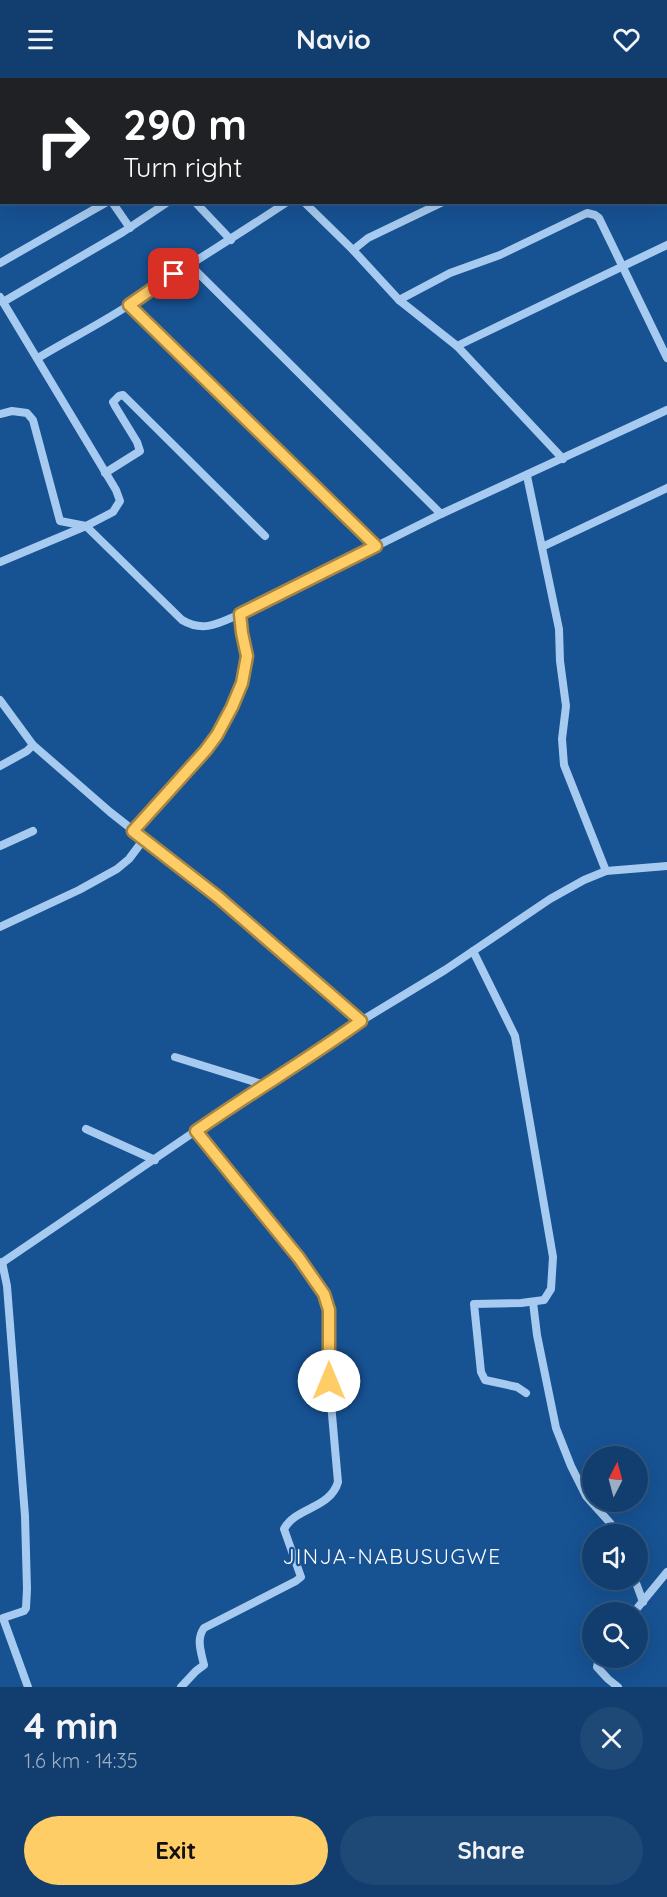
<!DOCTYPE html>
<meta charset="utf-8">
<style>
body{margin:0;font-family:Quicksand,sans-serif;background:#1e4976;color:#f1f3f6;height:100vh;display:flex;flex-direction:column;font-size:22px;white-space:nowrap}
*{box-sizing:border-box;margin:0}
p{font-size:20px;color:#9caec2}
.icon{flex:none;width:33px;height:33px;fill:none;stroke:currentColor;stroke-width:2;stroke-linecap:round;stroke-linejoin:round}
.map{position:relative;height:1609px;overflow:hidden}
.side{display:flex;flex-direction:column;background:#113e6e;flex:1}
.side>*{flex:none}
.top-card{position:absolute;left:0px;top:0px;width:668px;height:126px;box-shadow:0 6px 24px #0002,0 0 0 2px #305781;background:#202124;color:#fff;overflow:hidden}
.needle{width:39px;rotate:6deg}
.controls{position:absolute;left:582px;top:1368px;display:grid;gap:12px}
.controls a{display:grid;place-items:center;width:66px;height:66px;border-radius:50%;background:#113e6e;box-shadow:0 6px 24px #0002,0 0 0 2px #305781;font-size:30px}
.pin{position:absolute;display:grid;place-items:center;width:51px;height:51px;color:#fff;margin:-26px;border-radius:12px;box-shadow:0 3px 9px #0006}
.me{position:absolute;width:66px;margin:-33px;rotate:0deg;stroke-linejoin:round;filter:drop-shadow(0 0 4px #0008)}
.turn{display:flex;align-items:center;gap:21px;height:126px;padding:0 24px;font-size:27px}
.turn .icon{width:78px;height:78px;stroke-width:2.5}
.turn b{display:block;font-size:42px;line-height:51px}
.round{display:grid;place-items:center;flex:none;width:63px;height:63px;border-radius:32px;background:#1e4976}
.headline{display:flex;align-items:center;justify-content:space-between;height:102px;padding:0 24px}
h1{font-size:36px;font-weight:700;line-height:45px}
.primary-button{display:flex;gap:12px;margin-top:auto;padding:12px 24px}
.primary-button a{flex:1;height:69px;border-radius:36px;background:#ffcd66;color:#111;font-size:24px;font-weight:700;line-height:69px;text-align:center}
.primary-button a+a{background:#1e4976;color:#f1f3f6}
header{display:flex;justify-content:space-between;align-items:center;height:78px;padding:0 24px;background:#113e6e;font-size:27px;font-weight:700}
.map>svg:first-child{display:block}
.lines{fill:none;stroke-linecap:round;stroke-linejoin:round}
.minor{stroke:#a7cbf0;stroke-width:8}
.route-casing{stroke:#a68542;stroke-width:15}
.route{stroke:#ffcd66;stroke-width:10}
.labels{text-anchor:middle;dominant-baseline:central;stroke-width:4.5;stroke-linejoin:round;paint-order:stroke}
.quarter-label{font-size:21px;letter-spacing:1.5px;fill:#fff;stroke:#175293}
</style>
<header><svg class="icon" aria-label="menu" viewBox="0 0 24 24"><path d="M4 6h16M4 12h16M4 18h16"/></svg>Navio<svg class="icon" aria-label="heart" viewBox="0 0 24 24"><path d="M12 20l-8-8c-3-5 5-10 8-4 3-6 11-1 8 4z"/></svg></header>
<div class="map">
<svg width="667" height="1609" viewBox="0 0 667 1609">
<rect width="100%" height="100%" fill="#175293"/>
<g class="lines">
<g class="minor">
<path d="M118 0V2"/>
<path d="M237 0V2"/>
<path d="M399 0V2"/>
<path d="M112 124 130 150"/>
<path d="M195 124 231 162"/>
<path d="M304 124 353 172 399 222 457 268 563 381"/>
<path d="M353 172 368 160 443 124"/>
<path d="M0 185 107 124"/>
<path d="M189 186 441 436"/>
<path d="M0 219 116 412 120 423 113 434 86 448 0 484"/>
<path d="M399 222 450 195 500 177 587 135 595 137 599 140 667 280"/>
<path d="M3 224 123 154 168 124"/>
<path d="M129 227 376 468"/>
<path d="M457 268 667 167"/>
<path d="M38 280C68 262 100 246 129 227 181 191 235 159 287 124"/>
<path d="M0 336 12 333 27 335 33 342 60 443 86 448 182 542C204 555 219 545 240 536L441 436 667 332"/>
<path d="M105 395 140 373 137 364 115 328 113 324 119 318 123 317 265 458"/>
<path d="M527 398 559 551 560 583 566 628 562 661 564 687 606 793"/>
<path d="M542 469 667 410"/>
<path d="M0 622 33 667 110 734 218 819 361 943"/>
<path d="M0 688 27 673 33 667"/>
<path d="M133 753 206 672 217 657 232 629 242 605 247 578 242 555 240 536"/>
<path d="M0 768 33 753"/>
<path d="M0 849 79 812 117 791 129 781 144 761"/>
<path d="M473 873 515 958 553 1179 551 1211 544 1222 521 1225 474 1226 481 1294 485 1302 517 1309 526 1315"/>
<path d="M175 979 265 1007"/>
<path d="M86 1051 155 1082"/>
<path d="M2 1184 7 1208 25 1438 27 1511 26 1530 24 1533 3 1540 28 1609"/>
<path d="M0 1186 247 1018 315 976 361 943 445 892 550 821 584 802 606 793 667 788"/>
<path d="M533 1224 537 1257 556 1350 571 1388 586 1418 620 1456"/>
<path d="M635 1502 643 1524"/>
<path d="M634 1534 667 1494"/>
<path d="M599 1580 597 1589 608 1601 618 1609"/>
<path d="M181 1609 196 1593 204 1587C201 1574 196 1561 204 1550L296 1503 301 1499 284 1451C296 1429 330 1431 338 1404L329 1303V1232C326 1205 287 1166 269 1144 245 1114 222 1083 196 1053"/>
</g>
</g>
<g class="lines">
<defs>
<path id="route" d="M174 196 129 227 376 468 240 536 242 555 247 578 242 605 232 629 217 657 206 672 133 753 218 819 361 943C307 982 250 1015 196 1053L299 1180 324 1216 329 1232V1303"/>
</defs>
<use href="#route" class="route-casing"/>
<use href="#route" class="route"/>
</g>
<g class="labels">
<g class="quarter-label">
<text x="392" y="1478">JINJA-NABUSUGWE</text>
</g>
</g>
</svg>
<div class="controls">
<a><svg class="needle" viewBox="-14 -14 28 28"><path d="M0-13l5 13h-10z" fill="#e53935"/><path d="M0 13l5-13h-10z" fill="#9caec2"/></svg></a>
<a><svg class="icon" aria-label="sound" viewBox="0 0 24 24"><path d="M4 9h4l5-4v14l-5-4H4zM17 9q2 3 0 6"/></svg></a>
<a><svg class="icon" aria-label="search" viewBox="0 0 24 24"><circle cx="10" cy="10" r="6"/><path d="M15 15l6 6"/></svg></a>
</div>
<div class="pin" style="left:174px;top:196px;background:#d93025"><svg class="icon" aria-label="arrive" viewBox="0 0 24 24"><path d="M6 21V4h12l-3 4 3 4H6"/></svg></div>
<svg class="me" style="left:329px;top:1303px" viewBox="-20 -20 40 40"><circle r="19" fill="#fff"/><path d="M0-13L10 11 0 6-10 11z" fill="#ffcd66"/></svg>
<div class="top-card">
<div class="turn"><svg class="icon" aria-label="right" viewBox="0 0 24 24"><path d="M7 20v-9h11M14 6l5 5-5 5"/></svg><div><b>290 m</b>Turn right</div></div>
</div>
</div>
<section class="side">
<div class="headline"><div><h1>4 min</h1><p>1.6 km · 14:35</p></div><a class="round"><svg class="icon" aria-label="close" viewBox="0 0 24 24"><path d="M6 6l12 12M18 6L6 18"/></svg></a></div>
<div class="primary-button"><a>Exit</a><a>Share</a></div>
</section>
